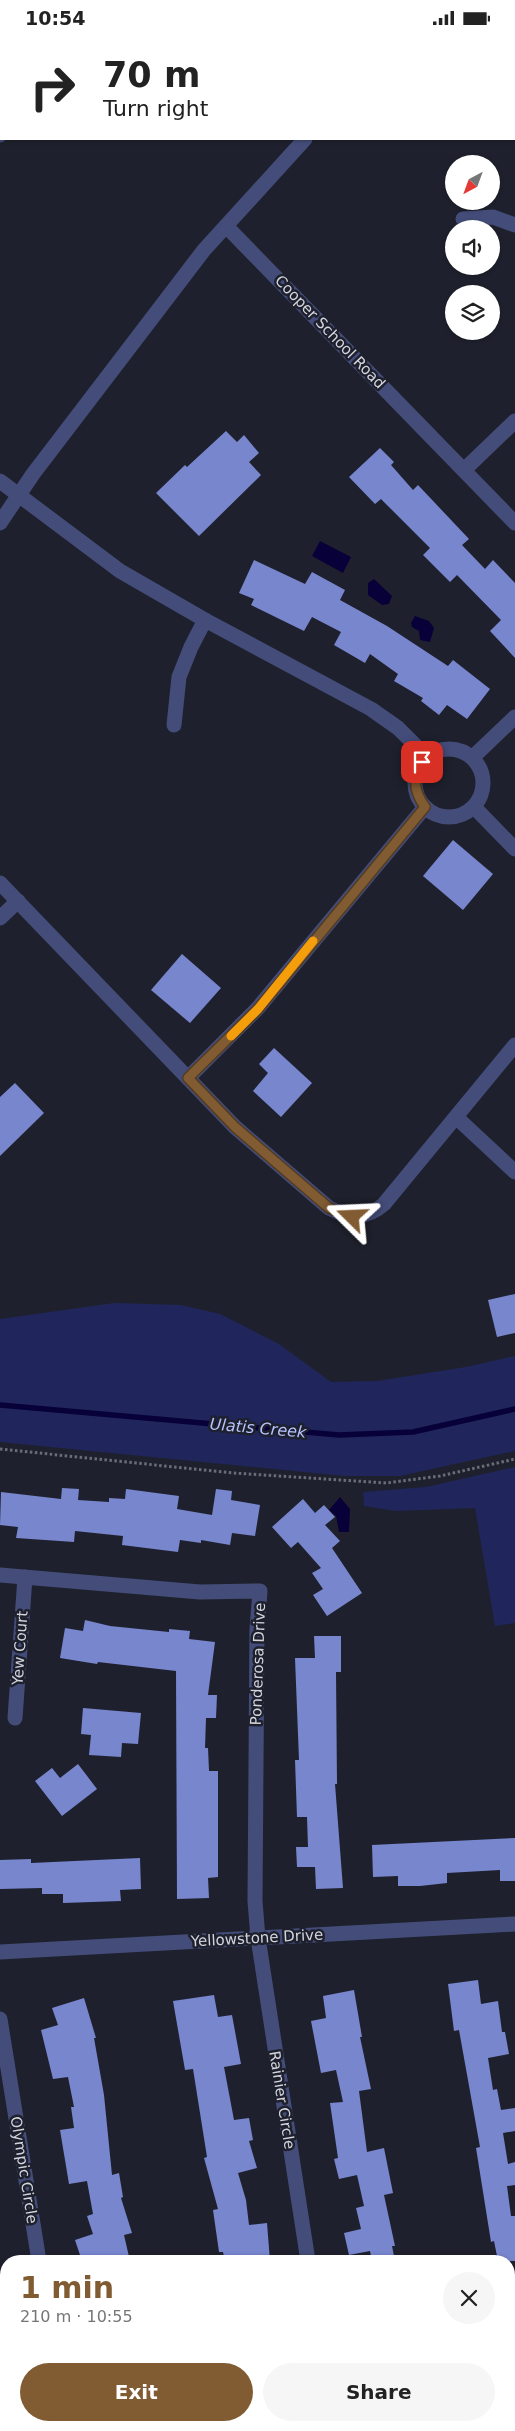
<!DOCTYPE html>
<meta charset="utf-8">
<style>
body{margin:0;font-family:"DejaVu Sans",sans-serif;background:#f6f6f6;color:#222;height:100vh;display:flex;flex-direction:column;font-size:19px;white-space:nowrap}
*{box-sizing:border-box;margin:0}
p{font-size:16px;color:#767676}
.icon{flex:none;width:28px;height:28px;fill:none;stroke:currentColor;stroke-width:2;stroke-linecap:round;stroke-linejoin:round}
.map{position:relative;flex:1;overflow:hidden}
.details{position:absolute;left:0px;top:2220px;width:515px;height:176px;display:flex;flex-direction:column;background:#fff;border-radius:20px 20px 0 0;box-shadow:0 1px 4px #0004}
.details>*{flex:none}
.hud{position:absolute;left:0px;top:0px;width:515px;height:105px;box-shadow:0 1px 4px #0004;background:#fff;color:#222;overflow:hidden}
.needle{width:32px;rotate:221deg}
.buttons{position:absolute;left:445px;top:120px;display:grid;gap:10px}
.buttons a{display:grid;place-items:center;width:55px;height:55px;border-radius:50%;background:#fff;box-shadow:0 1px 4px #0004;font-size:25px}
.pin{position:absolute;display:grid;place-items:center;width:42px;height:42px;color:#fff;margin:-21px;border-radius:10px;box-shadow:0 2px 8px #0006}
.me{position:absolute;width:55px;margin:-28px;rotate:291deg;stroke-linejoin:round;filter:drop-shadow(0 0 4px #0008)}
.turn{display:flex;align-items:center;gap:18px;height:105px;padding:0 20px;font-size:22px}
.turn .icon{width:65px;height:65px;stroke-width:2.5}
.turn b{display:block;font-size:35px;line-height:42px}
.round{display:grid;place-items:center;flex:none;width:52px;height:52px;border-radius:26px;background:#f6f6f6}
.head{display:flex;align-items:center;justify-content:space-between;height:85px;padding:0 20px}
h1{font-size:30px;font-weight:800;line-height:38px;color:#815c33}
.cta{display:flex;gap:10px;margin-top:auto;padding:10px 20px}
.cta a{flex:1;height:58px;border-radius:30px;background:#815c33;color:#fff;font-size:20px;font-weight:800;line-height:58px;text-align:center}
.cta a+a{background:#f6f6f6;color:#222}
.status{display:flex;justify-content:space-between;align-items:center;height:35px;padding:0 25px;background:#fff;direction:ltr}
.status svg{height:14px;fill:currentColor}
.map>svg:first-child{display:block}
.green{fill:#20265b}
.water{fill:#070039}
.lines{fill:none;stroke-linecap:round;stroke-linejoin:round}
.stream{stroke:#070039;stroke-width:5.5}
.building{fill:#7886ce}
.path{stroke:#6a6d77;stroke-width:3;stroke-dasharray:2.5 2.5;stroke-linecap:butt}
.minor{stroke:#444d7a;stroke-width:15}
.route-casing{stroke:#543c21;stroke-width:12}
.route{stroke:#815c33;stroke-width:9}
.slow{stroke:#f59e0b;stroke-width:9}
.labels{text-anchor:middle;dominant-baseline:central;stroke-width:5;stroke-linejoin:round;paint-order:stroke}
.street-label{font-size:15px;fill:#d3d5dd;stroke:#1e212d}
.water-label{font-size:16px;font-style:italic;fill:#b5c2fd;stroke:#1e212d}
</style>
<div class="status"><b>10:54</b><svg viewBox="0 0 49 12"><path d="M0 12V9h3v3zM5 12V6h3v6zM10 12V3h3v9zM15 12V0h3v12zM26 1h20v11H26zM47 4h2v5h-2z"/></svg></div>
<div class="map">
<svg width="515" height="2396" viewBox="0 0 515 2396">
<rect width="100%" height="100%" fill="#1e212d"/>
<g class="green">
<path d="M114 1268 181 1270 220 1279 279 1309 331 1347 377 1346 466 1332 515 1321V1416L400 1441H344L0 1407V1284Z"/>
<path d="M515 1432V1588L495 1591 475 1473 396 1476 364 1471 363 1457 426 1452Z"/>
</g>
<g class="water">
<path d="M320 506 351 522 343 538 312 521Z"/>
<path d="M374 544 392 561 389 569 382 570 368 560V548Z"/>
<path d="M415 581 429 586 434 593 430 607 420 605 419 596 412 592 411 588Z"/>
<path d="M340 1462 350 1474 349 1497H339L336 1481 329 1475Z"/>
</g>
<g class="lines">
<path class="stream" d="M0 1370 339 1400 413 1397 515 1374"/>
</g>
<g class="building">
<path d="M226 396 237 407 244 400 259 418 249 427 261 440 199 501 156 458 185 430 187 432Z"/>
<path d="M380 413 394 427 391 430 413 455 418 450 469 504 462 510 485 534 493 525 515 548V623L490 596 501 585 457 540 450 547 423 520 430 513 381 464 375 469 349 442Z"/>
<path d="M254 525 305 549 312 537 345 555 340 565 387 591 448 631 453 625 490 654 467 684 447 670 439 680 421 666 423 663 394 646 398 639 370 619 365 628 334 610 341 597 312 582 304 596 251 570 254 564 239 558Z"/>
<path d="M453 805 493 839 463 875 423 841Z"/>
<path d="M182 919 221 953 190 988 151 955Z"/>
<path d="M274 1013 312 1048 281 1082 253 1056 268 1038 259 1029Z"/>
<path d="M15 1048 44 1078 0 1121V1062Z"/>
<path d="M515 1259V1298L497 1302 488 1265Z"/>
<path d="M62 1453 79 1454 78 1465 109 1467V1463L125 1464 126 1454 179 1461 177 1474 212 1480 216 1454 232 1456 231 1465 260 1470 255 1501 232 1498 230 1510 201 1505V1508L180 1505 178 1517 122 1510 123 1501 75 1496 74 1507 16 1503 18 1492 0 1490 1 1457 61 1464Z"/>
<path d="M303 1464 315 1478 324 1470 335 1482 325 1490 340 1506 332 1513 362 1558 327 1581 313 1560 323 1554 312 1538 321 1533 298 1507 291 1513 272 1492Z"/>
<path d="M85 1585 110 1591 169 1597V1594L190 1596 189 1604 215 1607 208 1660H217L216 1683H206L205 1713H208L209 1736H218V1842L208 1843 209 1863 177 1864 176 1636 98 1627 97 1629 60 1623 65 1593 83 1596Z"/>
<path d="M314 1601H341V1637H336L337 1749H335L343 1853 316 1854 315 1832H297L296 1812H308L307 1782H297L295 1725H299L295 1623H315Z"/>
<path d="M83 1673 141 1678 138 1709 122 1708 121 1722 89 1720 91 1700 81 1699Z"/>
<path d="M78 1729 97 1754 62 1781 35 1746 52 1733 60 1743Z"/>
<path d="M515 1803V1846H500V1835L447 1838V1848L420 1851H398V1841L373 1842 372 1810Z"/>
<path d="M140 1823 141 1854 120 1855 121 1866 63 1868V1859H42V1853L0 1854V1825L31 1824V1828Z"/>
<path d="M478 1945 481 1969 498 1966 502 1997H505L509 2019 488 2023 493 2055 497 2054 501 2075 515 2073V2096L503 2098 508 2129 515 2127V2150L507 2151 511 2181H515V2226H498L494 2206 491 2207 476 2113 480 2112 459 1995 454 1996 448 1949Z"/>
<path d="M354 1955 362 2002H360L371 2054 359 2056 367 2117 384 2113 393 2158 384 2160 395 2211H392L395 2226H372L370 2216 349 2220 344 2198 361 2194 356 2173 364 2171 357 2140 339 2144 334 2124 338 2123 330 2068 343 2067 336 2035 321 2038 311 1986 326 1983 323 1961Z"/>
<path d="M214 1960 218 1982 232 1980 241 2029 224 2032 234 2085 249 2083 253 2105 249 2106 257 2133 238 2138 246 2165 249 2190 267 2188 270 2226H225L223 2217H219L213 2175 218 2174 204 2123 207 2122 193 2034 185 2035 173 1966Z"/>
<path d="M84 1963 96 2003H94L104 2060 112 2140 119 2138 123 2162 121 2163 132 2198 124 2200 130 2226H82L75 2205 93 2199 87 2181 93 2179 87 2146 69 2149 60 2095 74 2093 71 2072H74L68 2042 53 2044 41 1995 58 1990 52 1973Z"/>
</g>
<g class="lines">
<path class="path" d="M0 1414 233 1438 386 1448 440 1441 515 1424"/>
<g class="minor">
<path d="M28 0V1"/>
<path d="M188 1 190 0"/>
<path d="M399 1 400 0"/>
<path d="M0 100 1 99"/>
<path d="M463 184 493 182 515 190"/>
<path d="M226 191 515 488"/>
<path d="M464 435 515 386"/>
<path d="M0 446 120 536 205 585 371 674 398 693 427 722"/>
<path d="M0 488 33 439 204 215 305 104"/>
<path d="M174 690 179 642 191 612 205 585"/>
<circle cx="449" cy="748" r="34"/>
<path d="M473 722 515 682"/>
<path d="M474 772 515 814"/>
<path d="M0 848 235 1092 329 1173C349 1183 366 1185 384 1169L515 1010"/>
<path d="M0 883 18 866"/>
<path d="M188 1043 258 973 425 772"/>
<path d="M456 1082 515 1137"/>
<path d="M0 1540 200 1557 260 1556 257 1594 255 1866 258 1903 308 2226"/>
<path d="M15 1683 25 1542"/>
<path d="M0 1917 515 1889"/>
<path d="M0 1984 39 2226"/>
<path d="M66 2390 67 2396"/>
<path d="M334 2390 335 2396"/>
</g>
</g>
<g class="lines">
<defs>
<path id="route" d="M352 1182 329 1173 235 1092 188 1043 258 974 425 772C414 757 412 743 422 727"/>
</defs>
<use href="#route" class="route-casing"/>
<use href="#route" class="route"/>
<path class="slow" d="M231 1001 258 974 313 906"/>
</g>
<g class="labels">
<g class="street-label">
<text transform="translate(330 297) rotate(46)">Cooper School Road</text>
<text transform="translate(20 1613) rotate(-86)">Yew Court</text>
<text transform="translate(258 1629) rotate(-88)">Ponderosa Drive</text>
<text transform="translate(257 1903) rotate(-3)">Yellowstone Drive</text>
<text transform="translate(282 2065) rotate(81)">Rainier Circle</text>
<text transform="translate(24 2135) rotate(81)">Olympic Circle</text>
</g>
<g class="water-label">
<text transform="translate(258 1393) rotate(5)">Ulatis Creek</text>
</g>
</g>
</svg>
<div class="buttons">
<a><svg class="needle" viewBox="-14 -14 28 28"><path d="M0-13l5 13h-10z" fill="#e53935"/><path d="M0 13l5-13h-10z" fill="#767676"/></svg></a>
<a><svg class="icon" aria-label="sound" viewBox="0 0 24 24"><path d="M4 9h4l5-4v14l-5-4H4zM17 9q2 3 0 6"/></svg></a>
<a><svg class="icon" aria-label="layers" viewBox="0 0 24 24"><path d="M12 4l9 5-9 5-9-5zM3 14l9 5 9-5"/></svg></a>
</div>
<div class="pin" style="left:422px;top:727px;background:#d93025"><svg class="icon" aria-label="arrive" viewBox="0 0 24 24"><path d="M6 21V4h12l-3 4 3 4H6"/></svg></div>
<svg class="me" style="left:352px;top:1182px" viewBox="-20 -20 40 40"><path d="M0-17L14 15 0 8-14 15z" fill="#815c33" stroke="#fff" stroke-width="4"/></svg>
<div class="hud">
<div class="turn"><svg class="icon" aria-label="right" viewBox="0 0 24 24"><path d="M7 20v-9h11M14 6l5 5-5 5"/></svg><div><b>70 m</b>Turn right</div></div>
</div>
<section class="details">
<div class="head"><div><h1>1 min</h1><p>210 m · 10:55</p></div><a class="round"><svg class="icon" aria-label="close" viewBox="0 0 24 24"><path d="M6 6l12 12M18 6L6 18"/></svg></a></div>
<div class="cta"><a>Exit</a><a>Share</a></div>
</section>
</div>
